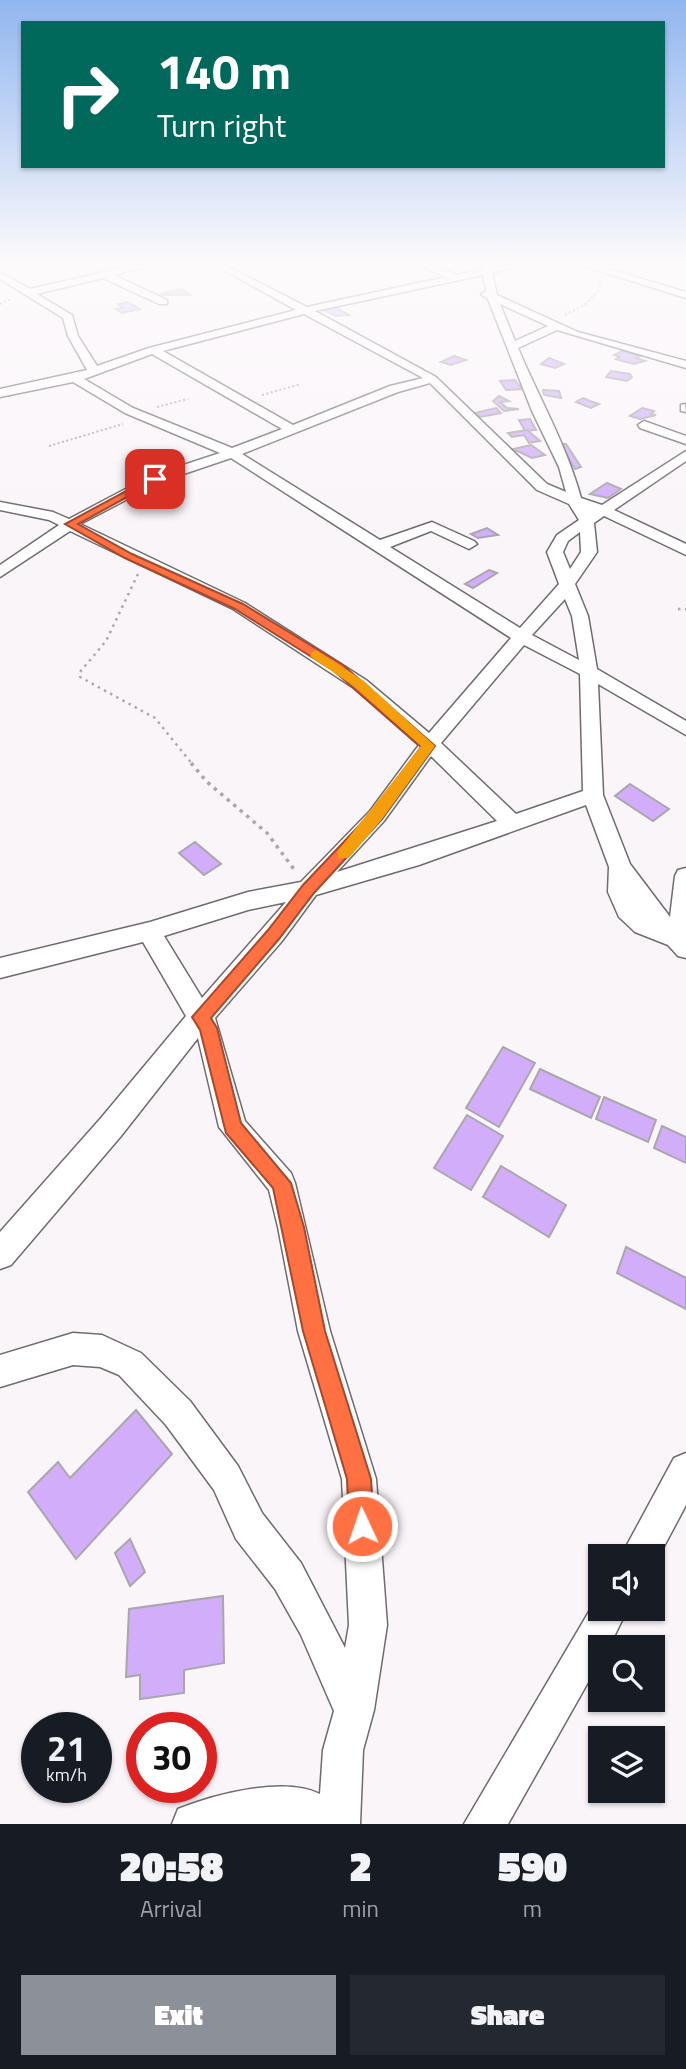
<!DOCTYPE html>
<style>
body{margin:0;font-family:"Titillium Web",sans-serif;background:#242831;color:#f1f3f6;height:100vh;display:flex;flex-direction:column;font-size:26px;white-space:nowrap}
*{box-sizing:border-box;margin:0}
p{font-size:23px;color:#9ea1a6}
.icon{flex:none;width:38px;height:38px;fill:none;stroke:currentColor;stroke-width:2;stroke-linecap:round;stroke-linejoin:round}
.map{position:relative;height:1824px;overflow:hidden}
.panel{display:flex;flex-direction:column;background:#171b24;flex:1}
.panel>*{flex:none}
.guide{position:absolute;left:21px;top:21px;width:644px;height:147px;border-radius:0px;box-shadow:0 2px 5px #0004;background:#00695c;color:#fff;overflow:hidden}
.controls{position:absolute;left:588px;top:1544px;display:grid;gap:14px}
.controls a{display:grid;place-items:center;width:77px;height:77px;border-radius:0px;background:#171b24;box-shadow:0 2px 5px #0004;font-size:35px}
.speed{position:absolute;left:21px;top:1712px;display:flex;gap:14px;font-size:35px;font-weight:700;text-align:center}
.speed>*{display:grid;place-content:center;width:91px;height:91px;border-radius:50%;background:#171b24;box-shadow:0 2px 5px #0004;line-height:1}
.speed small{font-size:18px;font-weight:400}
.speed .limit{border:10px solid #d22;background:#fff;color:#111}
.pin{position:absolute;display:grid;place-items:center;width:60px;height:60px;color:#fff;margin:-30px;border-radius:14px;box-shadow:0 4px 10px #0006}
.me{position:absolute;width:77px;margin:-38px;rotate:357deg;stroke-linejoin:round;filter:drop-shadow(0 0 5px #0008)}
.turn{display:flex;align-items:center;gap:24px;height:147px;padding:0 21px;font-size:32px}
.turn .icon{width:91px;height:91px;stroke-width:2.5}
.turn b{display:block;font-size:49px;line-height:60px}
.eta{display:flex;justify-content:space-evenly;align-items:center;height:119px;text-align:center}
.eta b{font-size:42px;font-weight:800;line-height:49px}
.primary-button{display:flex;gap:14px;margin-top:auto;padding:14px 21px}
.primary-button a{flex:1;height:80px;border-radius:0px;background:#8c9099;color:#fff;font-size:28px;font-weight:800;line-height:80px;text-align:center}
.primary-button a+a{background:#242831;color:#f1f3f6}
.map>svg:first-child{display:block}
.building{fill:#d1adfa;stroke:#a9a7ac;stroke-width:2}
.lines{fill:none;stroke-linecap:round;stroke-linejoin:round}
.minor-casing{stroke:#6f6b6e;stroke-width:3}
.path-far2{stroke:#aca8ab;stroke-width:2;stroke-dasharray:2 2.5;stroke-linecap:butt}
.path-far1{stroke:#aca8ab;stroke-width:2.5;stroke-dasharray:2.5 4.5;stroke-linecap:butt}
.path{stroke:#aca8ab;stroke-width:3.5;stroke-dasharray:3.5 5;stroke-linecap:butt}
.minor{fill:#fff;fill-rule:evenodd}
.route{fill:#ff7043;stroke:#a6492c;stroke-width:2}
.slow{fill:#f59e0b}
</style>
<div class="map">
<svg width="686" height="1824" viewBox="0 0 686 1824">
<rect width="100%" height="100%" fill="#faf5f9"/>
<g class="building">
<path d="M182 289 190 295H159L163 293Z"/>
<path d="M128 302 140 309 122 313 116 309 123 308 118 304Z"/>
<path d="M331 306 338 309 349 315 336 316 321 309Z"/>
<path d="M622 351 640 356 636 358 645 361 634 364 619 360 616 359 620 357 614 355Z"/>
<path d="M454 356 466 360 451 365 441 362Z"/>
<path d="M549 358 564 364 555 368 541 364Z"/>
<path d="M611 371 630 374 632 377 627 381 606 377Z"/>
<path d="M515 380 522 389 506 390 500 381Z"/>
<path d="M543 390 559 391 561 398 544 395Z"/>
<path d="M499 396 509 401 500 402 507 408 519 409 504 411 493 401Z"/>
<path d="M583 398 590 401 599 404 591 408 576 402Z"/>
<path d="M496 408 501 413 480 417 475 413Z"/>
<path d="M642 408 654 411 651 414 656 415 640 419 630 416Z"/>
<path d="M530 419 536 430 525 431 519 420Z"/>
<path d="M527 430 540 441 529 443 524 435 512 437 508 433Z"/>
<path d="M560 444H566L581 467 575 469Z"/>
<path d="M531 445 545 455 532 458 513 449Z"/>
<path d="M607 483 621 489 608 498 590 494Z"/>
<path d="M487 528 498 535 478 538 471 534Z"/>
<path d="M489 570 497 573 473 588 465 584Z"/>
<path d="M630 784 669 809 653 821 615 796Z"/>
<path d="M195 842 221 864 204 875 179 853Z"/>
<path d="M503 1047 535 1063 499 1127 466 1108Z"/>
<path d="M540 1069 600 1097 591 1118 530 1089Z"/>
<path d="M604 1097 656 1120 648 1142 596 1119Z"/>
<path d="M467 1115 503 1136 471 1190 434 1168Z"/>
<path d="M662 1126 686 1137V1163L654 1148Z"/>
<path d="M501 1166 566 1205 549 1237 483 1197Z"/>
<path d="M626 1247 686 1278V1309L617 1273Z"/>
<path d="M136 1410 172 1454 76 1559 28 1492 58 1462 70 1478Z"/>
<path d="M130 1539 145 1572 130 1586 115 1553Z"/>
<path d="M223 1596 224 1663 184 1670V1693L140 1699V1675L126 1677 129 1609Z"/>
</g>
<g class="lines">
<defs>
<g id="minor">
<path d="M144 263H159L114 275 167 300V304H159L103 278 37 294 72 315 78 336 97 366 149 348 296 310 211 263H221L307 307 446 277 412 263H424L457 275 482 270 481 263H489L491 268 530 263 492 273 497 295 578 332 686 361V368L557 330 518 348C539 398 567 446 581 498L602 505 686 451V461L614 510 686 544V555L604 516 594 523 597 552 575 584 588 616 597 669 686 721V735L598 684 603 795 630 864 670 917 675 876 678 870 686 868V958L678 956 668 945 635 932 619 917 608 892 609 867 586 805 419 865 316 895 282 941 215 1018 245 1121 291 1173 295 1183 330 1331 376 1479 387 1625 374 1710 363 1750 360 1824H172L178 1809C214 1794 285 1776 320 1794L323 1750 334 1711 301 1635 275 1589 236 1539 214 1490 166 1425 119 1375 100 1367 73 1365 0 1387V1355L73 1333 102 1335 141 1353 190 1401 238 1466 262 1513 301 1563 345 1648 349 1625 342 1479 298 1331 278 1227 269 1190 219 1127 198 1038 121 1136 11 1265 0 1269V1232L101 1118 186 1016 143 942 0 978V958L150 922 248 892 301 882 370 811 419 745 354 688 233 609 70 531 0 577V565L59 525 49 520 0 510V502L53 512 69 519 150 476 220 453 125 413 73 382 0 397V389L87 370 68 336 63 318 0 279V272L30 289ZM483 275 486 291 481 294 488 299 532 411 559 467 566 492 547 484 436 377 315 311ZM500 304 548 326 515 341ZM304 314 423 378 390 386 293 425 163 351ZM152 354 282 429 232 448 133 408 84 379ZM430 383 537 490 569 504 579 520 557 535 547 552 559 584 520 628 390 547 431 531 469 549 477 544 474 541 432 522 380 540 242 454 398 392ZM231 458 511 638 429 733 366 680 245 603 80 524 160 482ZM580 532 581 552 570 569 563 552 568 541ZM565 599 572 616 579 660 532 635ZM524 645 580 674 583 791 516 814 441 743ZM431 756 497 821 337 872 384 821ZM286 902 202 998 164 936 248 910Z"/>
<path d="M574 263H588L686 292V298Z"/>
<path d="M685 404 686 412 681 411V405Z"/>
<path d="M644 421 686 436V444L640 428 638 425Z"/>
<path d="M686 1453V1505L653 1567V1556H621L674 1458Z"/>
<path d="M600 1593V1608H628L609 1647H600V1661L508 1824H464Z"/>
</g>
</defs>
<use href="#minor" class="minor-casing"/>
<g class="path-far2">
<path d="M0 304 12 299"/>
<path d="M565 315 586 304 602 287 598 284 601 280"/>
<path d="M262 395 301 384"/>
<path d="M157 407 188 399"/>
<path d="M49 446 123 424"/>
</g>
<g class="path-far1">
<path d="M138 574 106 641 80 672V677L155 718 193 765"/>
<path d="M678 609H686"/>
</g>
<path class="path" d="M191 763 207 782 267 833 296 872"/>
<use href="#minor" class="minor"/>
</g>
<linearGradient id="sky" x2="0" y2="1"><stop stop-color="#91b6ef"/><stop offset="0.51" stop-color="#fdfafc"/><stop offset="1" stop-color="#fdfafc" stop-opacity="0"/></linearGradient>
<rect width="686" height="518" fill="url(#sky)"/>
<path class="route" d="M152 477 160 479 78 524 132 554 243 604 343 665 435 746 382 819 314 893 279 939 211 1018 217 1028 241 1123 291 1183 304 1227 325 1331 371 1479 374 1526 371 1535 362 1539 353 1535 349 1526 347 1479 303 1331 273 1188 226 1133 200 1030 192 1017 268 930 303 885 372 812 421 747 334 671 235 609 125 558 65 524Z"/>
<path class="slow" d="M316 650 364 681 435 746 382 819 349 858H338V851L421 746 355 687 311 657 310 654Z"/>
</svg>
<div class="controls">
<a><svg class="icon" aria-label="sound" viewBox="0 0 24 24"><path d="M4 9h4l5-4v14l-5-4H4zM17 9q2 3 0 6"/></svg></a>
<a><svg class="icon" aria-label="search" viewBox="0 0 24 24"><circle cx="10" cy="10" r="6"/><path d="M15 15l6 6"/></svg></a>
<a><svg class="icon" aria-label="layers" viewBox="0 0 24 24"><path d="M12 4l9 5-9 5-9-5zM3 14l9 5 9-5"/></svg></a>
</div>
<div class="speed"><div>21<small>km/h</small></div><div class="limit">30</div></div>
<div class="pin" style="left:155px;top:479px;background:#d93025"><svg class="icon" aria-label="arrive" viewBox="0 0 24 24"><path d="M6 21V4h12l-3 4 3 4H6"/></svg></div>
<svg class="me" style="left:362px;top:1526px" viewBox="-20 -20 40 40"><circle r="17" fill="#ff7043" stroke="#fff" stroke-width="3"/><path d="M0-11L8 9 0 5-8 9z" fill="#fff"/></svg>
<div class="guide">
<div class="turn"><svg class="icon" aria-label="right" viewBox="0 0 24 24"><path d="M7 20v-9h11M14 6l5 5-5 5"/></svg><div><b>140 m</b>Turn right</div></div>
</div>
</div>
<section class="panel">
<div class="eta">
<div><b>20:58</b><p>Arrival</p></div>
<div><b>2</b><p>min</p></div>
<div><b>590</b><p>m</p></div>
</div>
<div class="primary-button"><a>Exit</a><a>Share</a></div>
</section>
